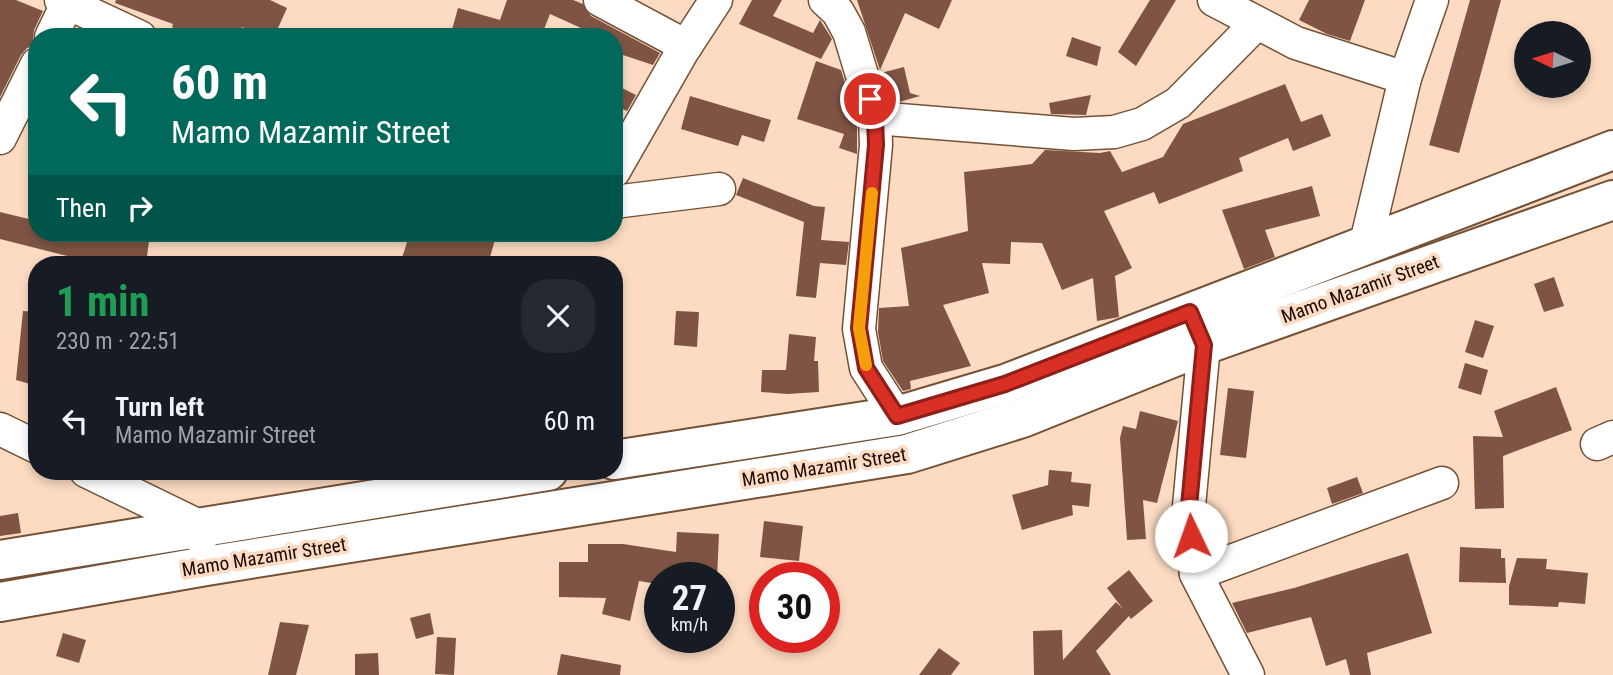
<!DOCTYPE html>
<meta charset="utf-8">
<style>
body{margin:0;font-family:"Roboto Condensed",sans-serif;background:#242831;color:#f1f3f6;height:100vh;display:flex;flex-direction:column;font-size:26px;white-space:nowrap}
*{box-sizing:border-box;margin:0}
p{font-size:23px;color:#9ea1a6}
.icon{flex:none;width:38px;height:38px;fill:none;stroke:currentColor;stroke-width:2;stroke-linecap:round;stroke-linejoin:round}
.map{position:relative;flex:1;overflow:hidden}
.sheet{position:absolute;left:28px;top:256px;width:595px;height:224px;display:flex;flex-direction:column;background:#171b24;border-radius:28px;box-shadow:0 4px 10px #0003}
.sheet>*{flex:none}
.top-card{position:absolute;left:28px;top:28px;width:595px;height:214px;border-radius:28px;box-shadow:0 4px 10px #0003;background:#00695c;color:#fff;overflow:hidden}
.needle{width:46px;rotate:274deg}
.fabs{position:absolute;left:1514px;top:21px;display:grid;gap:14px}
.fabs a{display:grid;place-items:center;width:77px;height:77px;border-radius:50%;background:#171b24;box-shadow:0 4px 10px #0003;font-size:35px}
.speed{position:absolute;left:644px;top:562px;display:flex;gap:14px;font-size:35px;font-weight:700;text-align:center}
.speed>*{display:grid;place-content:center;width:91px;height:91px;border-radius:50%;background:#171b24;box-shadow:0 4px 10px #0003;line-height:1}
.speed small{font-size:18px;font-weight:400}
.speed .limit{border:10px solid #d22;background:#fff;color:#111}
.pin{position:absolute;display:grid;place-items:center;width:60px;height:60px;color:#fff;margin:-30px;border:4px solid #fff;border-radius:50%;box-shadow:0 2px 7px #0007}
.me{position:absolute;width:77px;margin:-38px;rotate:357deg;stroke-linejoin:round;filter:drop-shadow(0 0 5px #0008)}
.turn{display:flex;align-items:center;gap:24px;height:147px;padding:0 28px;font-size:32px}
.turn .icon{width:91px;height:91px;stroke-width:2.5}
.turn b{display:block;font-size:49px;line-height:60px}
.then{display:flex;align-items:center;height:66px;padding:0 28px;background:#0003;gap:14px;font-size:26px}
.round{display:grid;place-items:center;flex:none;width:74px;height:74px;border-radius:28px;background:#242831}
.head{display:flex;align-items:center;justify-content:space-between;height:119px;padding:0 28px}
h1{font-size:42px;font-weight:700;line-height:52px;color:#1e9e55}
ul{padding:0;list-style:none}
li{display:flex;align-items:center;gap:21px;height:91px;padding:0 28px}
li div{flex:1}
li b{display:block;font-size:26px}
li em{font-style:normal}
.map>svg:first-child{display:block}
.building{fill:#7f5445}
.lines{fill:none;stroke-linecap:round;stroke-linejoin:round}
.minor-casing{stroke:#745135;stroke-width:35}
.major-casing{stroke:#745135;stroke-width:42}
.minor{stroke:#fff;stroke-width:32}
.major{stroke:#fff;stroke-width:38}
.route-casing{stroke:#8d1f18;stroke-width:18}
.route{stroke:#d93025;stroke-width:12}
.slow{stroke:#f59e0b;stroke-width:12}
.labels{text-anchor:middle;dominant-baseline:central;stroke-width:7;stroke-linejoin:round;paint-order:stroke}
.street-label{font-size:19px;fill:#170a02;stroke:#fcdbc2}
</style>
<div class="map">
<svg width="1613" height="675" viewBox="0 0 1613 675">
<rect width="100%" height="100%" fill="#fcdbc2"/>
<g class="building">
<path d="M0 0H16L43 11 34 30 33 38 35 46 27 48 21 55 0 97Z"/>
<path d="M116 0H270L287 8 274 37H263L242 27 237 37H191L172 27 173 24 115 3Z"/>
<path d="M507 0H573L583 4 591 16 660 53 653 65 614 52V37H601L550 14 541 37H450L458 8 500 20Z"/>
<path d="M752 0H782L773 16 813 33 820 20 832 39 821 59 739 24Z"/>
<path d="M857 0H952L939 29 905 13 880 70Z"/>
<path d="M1150 0H1176L1136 66 1118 52Z"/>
<path d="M1309 0H1365L1350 41 1327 34 1299 20Z"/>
<path d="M1470 0H1501L1459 153 1429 145Z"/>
<path d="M1072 37 1101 47 1097 66 1066 56Z"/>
<path d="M816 61 841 70 857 121V154L839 148 844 134 797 119Z"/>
<path d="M904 67 910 93 920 96 899 102 889 101 881 73Z"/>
<path d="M614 84 636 95 627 111 614 105Z"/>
<path d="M1285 84 1301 122 1322 114 1331 136 1293 151 1288 138 1239 158 1243 171 1159 204 1154 192 1104 211 1132 268 1115 276 1119 317 1097 321 1093 278 1062 290 1042 243 1011 242 1010 264 982 263 989 293 943 305 971 366 910 381 911 389 903 391 883 361 878 332 879 308 909 306 901 248 968 231 964 172 1032 164 1045 150 1100 153 1110 151 1122 172 1163 157 1183 124Z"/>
<path d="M1091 95 1086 115 1051 114 1049 103Z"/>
<path d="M690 96 771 120 764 142 742 135 738 146 681 129Z"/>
<path d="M743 178 814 206 825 207 821 240 849 242 846 265 820 263 816 298 796 296 804 222 736 195Z"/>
<path d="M1312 186 1320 216 1265 230 1275 257 1244 269 1222 210Z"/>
<path d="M0 212 37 221V233H150L146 264H99L0 239Z"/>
<path d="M410 233H497L488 264H400Z"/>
<path d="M1554 277 1564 306 1544 312 1534 284Z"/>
<path d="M23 311 37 312V386L16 380Z"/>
<path d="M676 311 699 312 697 347 674 345Z"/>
<path d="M1475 320 1494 326 1483 358 1465 352Z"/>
<path d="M789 334 816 337 814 361H818L819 392 787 394 761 392 762 370H786Z"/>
<path d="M1465 363 1488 370 1481 395 1458 388Z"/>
<path d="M1556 387 1572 430 1503 456 1504 508 1475 509 1473 436 1503 437 1494 411Z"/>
<path d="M1228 388 1254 391 1246 458 1220 455Z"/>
<path d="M1140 411 1178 421 1157 503 1143 500 1146 539 1127 540 1120 438 1123 426 1136 429Z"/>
<path d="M1049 470 1072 472 1071 482 1091 484 1089 507 1072 505 1073 515 1022 530 1012 495 1048 485Z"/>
<path d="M1357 477 1363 493 1332 504 1327 488Z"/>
<path d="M18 513 21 533 0 536V516Z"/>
<path d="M764 521 803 526 799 561 760 557Z"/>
<path d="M677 532 719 534 717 578H658L657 584 639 581 630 621 602 614 606 598 559 597V562H588V544H623L676 552Z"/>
<path d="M1460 547 1501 549V558H1505L1506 583 1459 582Z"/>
<path d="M1408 553 1432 633 1367 653 1371 675H1350L1346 659 1326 666 1311 617 1247 633 1232 603 1294 588Z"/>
<path d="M1517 558 1547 559 1546 569 1588 573 1585 604 1559 602 1558 607 1509 605V586Z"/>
<path d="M1129 570 1153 601 1131 619 1129 616 1096 651 1111 675H1034L1033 631 1062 630 1063 660 1116 602 1123 609 1107 588Z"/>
<path d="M430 613 434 634 416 639 410 618Z"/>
<path d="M280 622 309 625 296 675H268Z"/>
<path d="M63 633 86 640 79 663 56 656Z"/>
<path d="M437 637 456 638 454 675 435 674Z"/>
<path d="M939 648 960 663 951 675H919Z"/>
<path d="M378 653 379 675H355V654Z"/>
<path d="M561 654 621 665 620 675H557Z"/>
</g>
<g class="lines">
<defs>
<g id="minor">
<path d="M61 0 140 37"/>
<path d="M600 0 686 46"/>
<path d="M825 0 838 12 849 32 875 118 876 145 859 329 866 368 897 416"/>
<path d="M1214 0 1296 43 1405 78"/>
<path d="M51 37 69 0"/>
<path d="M875 118 1074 134 1114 132 1142 124 1178 103 1257 23"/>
<path d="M0 138 37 64"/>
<path d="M614 171 682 52 716 0"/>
<path d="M614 202 719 189"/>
<path d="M1366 243 1405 78 1432 0"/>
<path d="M1196 326 1204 345 1188 517 1196 574 1248 675"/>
<path d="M0 429 37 447"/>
<path d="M1597 444 1613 437"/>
<path d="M86 471 199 526 201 538"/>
<path d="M1196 574 1442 483"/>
</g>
<g id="major">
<path d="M614 460 897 416 1005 384 1613 150"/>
<path d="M0 560 548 471"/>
<path d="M0 602 206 566 907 454 1022 418 1204 345 1613 200"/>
</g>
</defs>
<use href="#minor" class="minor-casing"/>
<use href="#major" class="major-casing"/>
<use href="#minor" class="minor"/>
<use href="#major" class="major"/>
</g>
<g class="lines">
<defs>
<path id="route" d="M870 99 875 118 876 145 859 328 866 368 897 416 1005 384 1190 312 1204 345 1188 517 1191 536"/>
</defs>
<use href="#route" class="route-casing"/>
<use href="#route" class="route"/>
<path class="slow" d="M866 365 859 328 872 193"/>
</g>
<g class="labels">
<g class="street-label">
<text transform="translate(1360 289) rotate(-20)">Mamo Mazamir Street</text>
<text transform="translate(824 467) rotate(-9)">Mamo Mazamir Street</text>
<text transform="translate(264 557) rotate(-9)">Mamo Mazamir Street</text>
</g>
</g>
</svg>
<div class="fabs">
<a><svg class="needle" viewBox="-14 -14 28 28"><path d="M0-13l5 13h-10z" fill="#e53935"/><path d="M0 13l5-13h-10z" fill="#9ea1a6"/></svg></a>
</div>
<div class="speed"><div>27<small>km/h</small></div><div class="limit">30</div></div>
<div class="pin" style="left:870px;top:99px;background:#d93025"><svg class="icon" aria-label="arrive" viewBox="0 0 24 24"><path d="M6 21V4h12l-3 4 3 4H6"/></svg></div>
<svg class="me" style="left:1191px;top:536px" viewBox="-20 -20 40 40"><circle r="19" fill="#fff"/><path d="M0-13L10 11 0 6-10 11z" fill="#d93025"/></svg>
<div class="top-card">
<div class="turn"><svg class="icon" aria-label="left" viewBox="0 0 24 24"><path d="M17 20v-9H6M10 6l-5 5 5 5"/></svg><div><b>60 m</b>Mamo Mazamir Street</div></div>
<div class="then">Then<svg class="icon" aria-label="right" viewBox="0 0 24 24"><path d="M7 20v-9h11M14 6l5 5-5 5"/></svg></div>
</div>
<section class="sheet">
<div class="head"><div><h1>1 min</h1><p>230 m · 22:51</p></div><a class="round"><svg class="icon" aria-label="close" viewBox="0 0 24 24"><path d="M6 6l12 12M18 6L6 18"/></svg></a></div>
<ul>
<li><svg class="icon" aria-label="left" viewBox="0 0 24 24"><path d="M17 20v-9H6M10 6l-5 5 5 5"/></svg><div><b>Turn left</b><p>Mamo Mazamir Street</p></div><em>60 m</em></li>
</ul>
</section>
</div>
